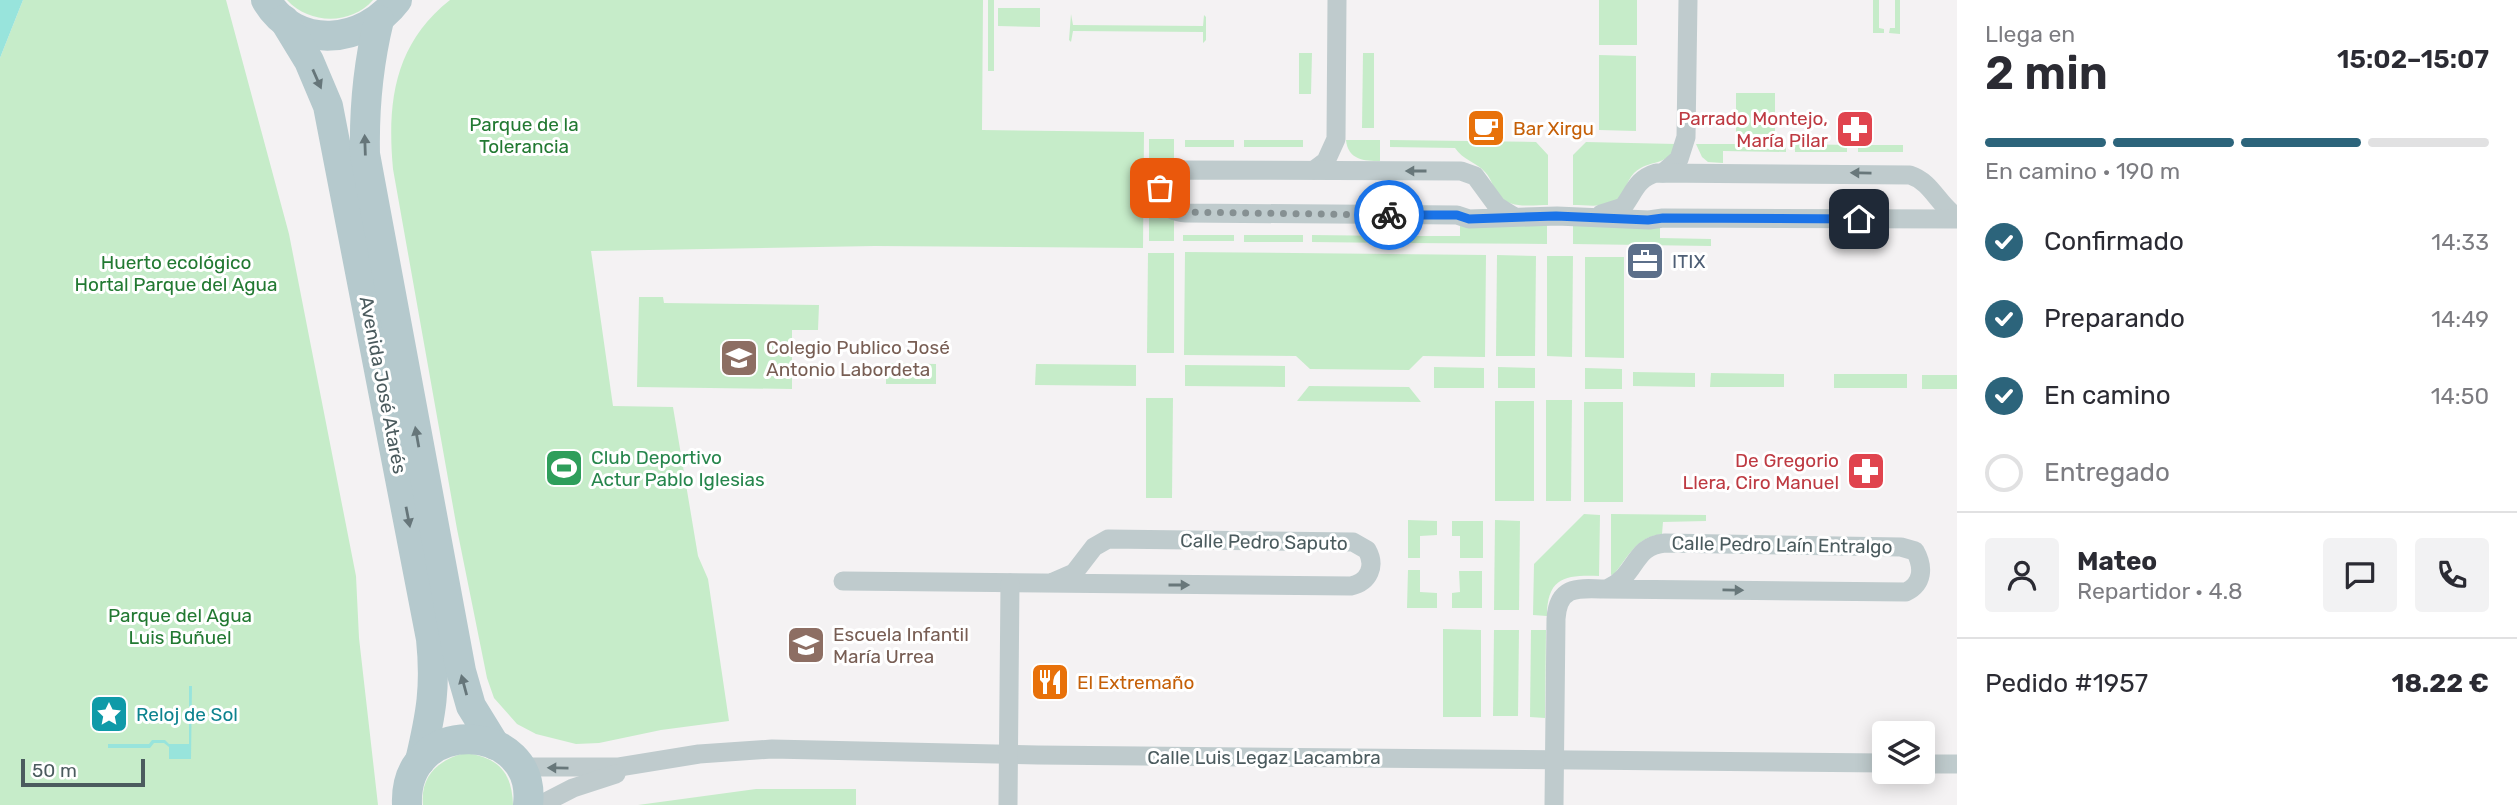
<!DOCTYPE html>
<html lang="es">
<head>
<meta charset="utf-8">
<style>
	body { margin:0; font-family:Rubik,sans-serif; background:#f2f2f3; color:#2b2b33; height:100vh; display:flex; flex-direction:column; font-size:26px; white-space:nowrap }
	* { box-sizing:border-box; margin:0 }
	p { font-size:23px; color:#7c7c81 }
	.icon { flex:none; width:38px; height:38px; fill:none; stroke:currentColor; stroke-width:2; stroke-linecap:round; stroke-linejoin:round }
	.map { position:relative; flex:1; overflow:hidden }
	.panel { display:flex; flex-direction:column; background:#fff; width:560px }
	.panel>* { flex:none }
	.controls { position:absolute; left:1872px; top:721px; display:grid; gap:14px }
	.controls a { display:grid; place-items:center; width:63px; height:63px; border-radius:7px; background:#fff; box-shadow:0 4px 18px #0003; font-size:35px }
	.scale { position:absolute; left:21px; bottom:18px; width:124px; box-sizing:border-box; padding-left:7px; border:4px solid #4b5b5e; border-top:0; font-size:19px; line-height:24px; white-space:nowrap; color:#4b5b5e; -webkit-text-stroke:5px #fff; paint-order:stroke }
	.pin { position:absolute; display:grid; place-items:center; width:60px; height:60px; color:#fff; margin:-30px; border-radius:14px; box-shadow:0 4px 10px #0006 }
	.courier { position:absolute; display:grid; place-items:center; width:70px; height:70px; margin:-35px; border:5px solid #1a73e8; border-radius:50%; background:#fff; color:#222; box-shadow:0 2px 9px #0007 }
	.headline em { font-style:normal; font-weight:600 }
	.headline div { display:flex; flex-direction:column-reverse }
	.headline { display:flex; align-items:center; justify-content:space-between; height:119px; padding:0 28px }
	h1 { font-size:46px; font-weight:600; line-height:52px }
	.bar { display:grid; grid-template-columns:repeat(4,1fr); gap:10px 7px; align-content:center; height:84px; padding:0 28px }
	.bar i { height:9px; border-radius:5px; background:#e1e1e2 }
	.bar .active { background:#2c647b }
	.bar p { grid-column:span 4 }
	.line { display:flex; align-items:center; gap:18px; padding:0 28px; border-top:2px solid #e1e1e2 }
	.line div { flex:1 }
	.round { display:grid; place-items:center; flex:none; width:74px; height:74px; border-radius:7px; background:#f2f2f3 }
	ol { padding:0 28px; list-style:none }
	li { display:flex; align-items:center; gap:21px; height:77px }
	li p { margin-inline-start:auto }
	li .icon { padding:7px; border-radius:50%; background:#2c647b; color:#fff; stroke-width:4 }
	li:last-child { color:#7c7c81 }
	li i { width:38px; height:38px; border:4px solid #e1e1e2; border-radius:50% }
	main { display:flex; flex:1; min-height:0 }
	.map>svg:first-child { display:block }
</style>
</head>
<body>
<main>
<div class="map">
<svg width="1957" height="805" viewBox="0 0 1957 805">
	<rect width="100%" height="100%" fill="#f4f2f3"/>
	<g fill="#c6ecc9">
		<polygon points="23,0 226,0 289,234 356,576 359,638 378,805 0,805 0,58"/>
		<path d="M287 0H373C351 25 310 25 287 0Z"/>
		<path d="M450 0H983L982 130 1144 132 1143 248 875 246 591 251 613 406 673 407 698 556 708 579 729 721 661 730 599 743 576 744 536 734 517 724 494 698 487 678 457 529 393 169C387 103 394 44 450 0Z"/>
		<rect x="988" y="0" width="6" height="71"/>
		<rect x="1599" y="0" width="38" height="45"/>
		<polygon points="1873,0 1879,0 1879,28 1884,29 1884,33 1873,33"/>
		<polygon points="1895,0 1900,0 1900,34 1889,33 1890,28 1895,28"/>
		<polygon points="998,8 1040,8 1040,27 998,26"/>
		<polygon points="1071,14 1073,25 1203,26 1204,15 1206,17 1206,40 1203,43 1203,32 1073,31 1071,42 1069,40"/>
		<polygon points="1299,53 1312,53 1311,94 1299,94"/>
		<polygon points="1363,53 1374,53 1374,128 1362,128"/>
		<polygon points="1599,55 1636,56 1636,131 1599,130"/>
		<rect x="1736" y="93" width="39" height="41"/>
		<path d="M1149 139H1174V159C1143 173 1143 207 1174 220V241H1149Z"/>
		<rect x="1185" y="140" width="49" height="7"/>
		<rect x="1244" y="140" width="59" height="7"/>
		<path d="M1346 140H1380V161C1364 161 1348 160 1346 140Z"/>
		<path d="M1390 140 1536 142 1548 155V205C1532 205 1511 209 1499 196 1493 189 1492 179 1485 172 1476 162 1463 160 1455 148L1390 147Z"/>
		<path d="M1586 142 1676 144C1668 168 1650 158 1634 173 1626 181 1625 195 1616 201 1605 208 1586 205 1573 205V155Z"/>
		<polygon points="1696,144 1786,144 1786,152 1723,151 1723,163 1708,162 1702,157"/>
		<polygon points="1795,144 1847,145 1847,152 1795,152"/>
		<rect x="1858" y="145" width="45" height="7"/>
		<polygon points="1460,223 1547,224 1547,244 1406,243 1406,236 1460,236"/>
		<polygon points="1573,224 1660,225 1660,238 1711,239 1711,246 1573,244"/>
		<rect x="1183" y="235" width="51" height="6"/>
		<rect x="1244" y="235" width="59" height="7"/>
		<polygon points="1312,235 1397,236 1397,243 1312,242"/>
		<polygon points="1185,252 1486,255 1485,357 1423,356 1409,370 1310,369 1296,356 1184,355"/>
		<polygon points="1148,253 1174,253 1174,353 1147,353"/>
		<polygon points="1497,255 1536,256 1535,356 1496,356"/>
		<polygon points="1547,256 1573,256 1572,357 1547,356"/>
		<polygon points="1585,257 1624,257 1624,358 1585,357"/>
		<polygon points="639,297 663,297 664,303 819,305 818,330 792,330 792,389 637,387"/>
		<polygon points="886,363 936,364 936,384 886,384"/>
		<polygon points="1036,364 1136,365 1136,386 1035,385"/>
		<polygon points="1185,365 1285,366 1285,387 1185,386"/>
		<polygon points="1434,367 1484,368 1484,388 1434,388"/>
		<polygon points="1498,367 1535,368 1535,388 1498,388"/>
		<polygon points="1585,368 1622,369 1622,389 1585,389"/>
		<polygon points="1633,372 1695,373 1695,387 1633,386"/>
		<polygon points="1711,373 1784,374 1784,387 1710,387"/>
		<rect x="1834" y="374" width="73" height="14"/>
		<rect x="1922" y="375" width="35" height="14"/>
		<polygon points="1309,386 1409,387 1421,402 1297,401"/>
		<polygon points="1146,398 1173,398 1172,498 1146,498"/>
		<polygon points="1546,400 1572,400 1571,501 1546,501"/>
		<rect x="1495" y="401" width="39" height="100"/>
		<rect x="1584" y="402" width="39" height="100"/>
		<path d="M1584 514 1600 515 1599 576C1566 575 1547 577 1547 616L1533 615 1534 564Z"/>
		<path d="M1611 514 1706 515V521L1663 522 1662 534C1635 538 1630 555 1614 574L1611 575Z"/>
		<polygon points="1408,520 1437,521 1437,535 1420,536 1420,558 1408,558"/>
		<polygon points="1495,520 1520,521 1519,610 1494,610"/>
		<polygon points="1452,521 1483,521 1483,558 1460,558 1460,536 1452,536"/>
		<polygon points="1408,570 1420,570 1420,592 1437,593 1437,608 1407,608"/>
		<polygon points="1459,571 1482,571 1482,608 1452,608 1452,593 1460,592"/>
		<polygon points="1443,629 1481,630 1481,717 1443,717"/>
		<polygon points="1494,630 1519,630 1518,716 1493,716"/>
		<polygon points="1531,630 1546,630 1545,718 1530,717"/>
		<path d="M465 753C498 757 512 772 513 805H423C420 776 438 760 465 753Z"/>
		<polygon points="756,789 856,789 856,805 638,805"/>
	</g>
	<g fill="#98e4dc">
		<polygon points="0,0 23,0 0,58"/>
		<polygon points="189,686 192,686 191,759 169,759 169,747 164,743 154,743 150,748 108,748 108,744 149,744 152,740 165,740 169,744 189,744"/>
	</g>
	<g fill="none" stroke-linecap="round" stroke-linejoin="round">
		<g stroke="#bfcbcd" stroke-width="19">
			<polyline points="1314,170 1326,161 1336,139 1337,0"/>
			<polyline points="1663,173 1679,159 1686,137 1688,0"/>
			<path d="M1601 214 1623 207C1634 193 1636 179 1656 173L1910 175C1932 182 1938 205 1957 217"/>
			<path d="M1513 216 1497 206 1475 176 1461 171 1180 170 1166 175C1151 194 1164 212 1186 213L1457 215 1469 219 1557 216 1649 220 1663 218 1957 219"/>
			<path d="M843 581 1351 586C1369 582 1376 566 1367 550L1353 542 1108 539 1094 547 1074 573 1051 583"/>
			<polyline points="1923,764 1957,764"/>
			<polyline points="519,767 619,767 699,754 772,749 1038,755 1885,763"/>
			<polyline points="540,805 573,788 616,774"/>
			<polyline points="1008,805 1010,583"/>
			<path d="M1554 805 1556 619C1558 586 1577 588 1604 589L1906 592C1923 584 1924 567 1915 551L1901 547 1665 543C1632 546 1638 575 1607 589"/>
		</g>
		<g stroke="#b5c9cd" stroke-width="30">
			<path d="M266 0C296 51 364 44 397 0"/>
			<path d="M284 20 309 61 328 106 431 639C436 687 431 714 420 761"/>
			<path d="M379 20C368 65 364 107 365 154L461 671 471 706 495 745"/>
			<path d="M407 805C403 714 538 721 528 805"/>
		</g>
	</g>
	<defs><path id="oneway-solid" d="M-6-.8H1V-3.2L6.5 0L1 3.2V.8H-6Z" transform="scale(1.75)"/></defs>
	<g fill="#66767a">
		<use href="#oneway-solid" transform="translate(317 79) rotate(66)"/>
		<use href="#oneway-solid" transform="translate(365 145) rotate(-92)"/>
		<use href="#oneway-solid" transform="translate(417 437) rotate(-100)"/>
		<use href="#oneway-solid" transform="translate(408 517) rotate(79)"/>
		<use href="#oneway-solid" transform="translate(464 685) rotate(-105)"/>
	</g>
	<g fill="#68777a">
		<use href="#oneway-solid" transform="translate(1416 171) rotate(180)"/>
		<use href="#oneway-solid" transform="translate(1861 173) rotate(-179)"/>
		<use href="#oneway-solid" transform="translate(1179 585)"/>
		<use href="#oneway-solid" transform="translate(1733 590) rotate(1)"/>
		<use href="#oneway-solid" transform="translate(558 768) rotate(-179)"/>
	</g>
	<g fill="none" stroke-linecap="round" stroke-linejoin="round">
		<path stroke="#869092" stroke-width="7" stroke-dasharray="0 12.6" d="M1160 188C1160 201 1164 208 1177 212L1389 215"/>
		<polyline stroke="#1a73e8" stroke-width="9" points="1389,215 1457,215 1469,219 1556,216 1648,220 1663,218 1859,219"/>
	</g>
	<defs>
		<symbol id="cafe-square" viewBox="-11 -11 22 22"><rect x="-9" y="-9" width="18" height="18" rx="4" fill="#e8710a" stroke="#fff"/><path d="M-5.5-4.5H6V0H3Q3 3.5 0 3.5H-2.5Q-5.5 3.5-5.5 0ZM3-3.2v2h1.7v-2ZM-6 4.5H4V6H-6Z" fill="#fff"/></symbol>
		<symbol id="pharmacy-square" viewBox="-11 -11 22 22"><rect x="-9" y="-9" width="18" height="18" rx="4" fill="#e0444e" stroke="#fff"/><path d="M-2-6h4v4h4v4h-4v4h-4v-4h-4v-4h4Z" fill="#fff"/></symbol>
		<symbol id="office-square" viewBox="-11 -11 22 22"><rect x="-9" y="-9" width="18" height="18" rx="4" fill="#5c6f8a" stroke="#fff"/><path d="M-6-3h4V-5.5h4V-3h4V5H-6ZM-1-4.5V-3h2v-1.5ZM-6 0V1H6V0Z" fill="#fff"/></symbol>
		<symbol id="school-square" viewBox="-11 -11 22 22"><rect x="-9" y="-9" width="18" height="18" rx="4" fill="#8d6e63" stroke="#fff"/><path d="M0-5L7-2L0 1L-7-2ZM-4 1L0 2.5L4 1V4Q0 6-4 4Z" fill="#fff"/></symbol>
		<symbol id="stadium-square" viewBox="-11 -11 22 22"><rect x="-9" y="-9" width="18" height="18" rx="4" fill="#2e9e5b" stroke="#fff"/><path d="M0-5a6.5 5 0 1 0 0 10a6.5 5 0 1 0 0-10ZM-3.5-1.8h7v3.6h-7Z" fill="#fff"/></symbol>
		<symbol id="restaurant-square" viewBox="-11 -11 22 22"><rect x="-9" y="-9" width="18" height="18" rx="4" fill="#e8710a" stroke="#fff"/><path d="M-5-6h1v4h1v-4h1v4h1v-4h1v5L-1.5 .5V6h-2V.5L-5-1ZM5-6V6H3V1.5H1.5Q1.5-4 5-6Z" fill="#fff"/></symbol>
		<symbol id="sight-square" viewBox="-11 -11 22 22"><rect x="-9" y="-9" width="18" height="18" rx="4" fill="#0f9aa8" stroke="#fff"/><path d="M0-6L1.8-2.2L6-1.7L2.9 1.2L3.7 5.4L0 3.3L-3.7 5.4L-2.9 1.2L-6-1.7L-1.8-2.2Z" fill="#fff"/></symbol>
	</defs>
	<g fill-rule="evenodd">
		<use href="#cafe-square" x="1464" y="106" width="44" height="44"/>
		<use href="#pharmacy-square" x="1833" y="107" width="44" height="44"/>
		<use href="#office-square" x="1623" y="239" width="44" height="44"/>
		<use href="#school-square" x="717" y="336" width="44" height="44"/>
		<use href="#stadium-square" x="542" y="446" width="44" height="44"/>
		<use href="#pharmacy-square" x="1844" y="449" width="44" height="44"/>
		<use href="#school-square" x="784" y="623" width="44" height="44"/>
		<use href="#restaurant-square" x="1028" y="660" width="44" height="44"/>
		<use href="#sight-square" x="87" y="692" width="44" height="44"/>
	</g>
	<g text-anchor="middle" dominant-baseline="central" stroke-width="6" stroke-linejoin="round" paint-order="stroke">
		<g font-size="19" fill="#be3a42" stroke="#fff" text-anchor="end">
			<text x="1828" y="118">Parrado Montejo,<tspan x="1828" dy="22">María Pilar</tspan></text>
			<text x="1839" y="460">De Gregorio<tspan x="1839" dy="22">Llera, Ciro Manuel</tspan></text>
		</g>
		<g font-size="19" fill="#227932" stroke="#fff">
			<text x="524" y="124">Parque de la<tspan x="524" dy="22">Tolerancia</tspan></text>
			<text x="176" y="262">Huerto ecológico<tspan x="176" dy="22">Hortal Parque del Agua</tspan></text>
			<text x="180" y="615">Parque del Agua<tspan x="180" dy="22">Luis Buñuel</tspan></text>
		</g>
		<g font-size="19" fill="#c56008" stroke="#fff" text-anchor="start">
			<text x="1513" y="128">Bar Xirgu</text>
			<text x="1077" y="682">El Extremaño</text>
		</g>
		<g font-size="19" fill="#4e5e75" stroke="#fff" text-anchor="start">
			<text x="1672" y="261">ITIX</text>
		</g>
		<g font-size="19" fill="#785e54" stroke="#fff" text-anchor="start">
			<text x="766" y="347">Colegio Publico José<tspan x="766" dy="22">Antonio Labordeta</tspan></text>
			<text x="833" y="634">Escuela Infantil<tspan x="833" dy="22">María Urrea</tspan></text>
		</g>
		<g font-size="19" fill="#4b5b5e" stroke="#fff">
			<text transform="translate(383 385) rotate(79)">Avenida José Atarés</text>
			<text transform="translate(1264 542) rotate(1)">Calle Pedro Saputo</text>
			<text transform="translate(1782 545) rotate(1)">Calle Pedro Laín Entralgo</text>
			<text x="1264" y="757">Calle Luis Legaz Lacambra</text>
		</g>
		<g font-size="19" fill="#27864d" stroke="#fff" text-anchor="start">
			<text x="591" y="457">Club Deportivo<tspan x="591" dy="22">Actur Pablo Iglesias</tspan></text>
		</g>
		<g font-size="19" fill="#0d838f" stroke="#fff" text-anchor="start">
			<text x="136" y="714">Reloj de Sol</text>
		</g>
	</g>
</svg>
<div class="controls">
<a><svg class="icon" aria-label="layers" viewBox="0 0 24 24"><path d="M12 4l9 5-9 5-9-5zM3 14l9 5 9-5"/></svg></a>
</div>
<div class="scale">50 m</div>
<div class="pin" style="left:1160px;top:188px;background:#ea580c"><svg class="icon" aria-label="bag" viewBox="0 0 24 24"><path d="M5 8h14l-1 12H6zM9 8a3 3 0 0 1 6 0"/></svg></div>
<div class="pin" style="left:1859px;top:219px;background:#1f2937"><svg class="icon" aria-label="home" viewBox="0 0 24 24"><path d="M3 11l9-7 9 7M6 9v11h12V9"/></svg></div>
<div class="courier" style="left:1389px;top:215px"><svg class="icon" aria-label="bike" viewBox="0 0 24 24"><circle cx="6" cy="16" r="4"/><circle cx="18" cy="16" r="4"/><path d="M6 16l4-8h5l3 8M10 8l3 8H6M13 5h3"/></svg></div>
</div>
<section class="panel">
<div class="headline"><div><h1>2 min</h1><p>Llega en</p></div><em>15:02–15:07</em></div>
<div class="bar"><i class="active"></i><i class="active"></i><i class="active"></i><i></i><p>En camino · 190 m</p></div>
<ol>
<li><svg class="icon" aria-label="check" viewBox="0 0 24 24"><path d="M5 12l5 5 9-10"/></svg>Confirmado<p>14:33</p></li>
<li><svg class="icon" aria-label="check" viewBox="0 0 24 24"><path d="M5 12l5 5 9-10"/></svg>Preparando<p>14:49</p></li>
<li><svg class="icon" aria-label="check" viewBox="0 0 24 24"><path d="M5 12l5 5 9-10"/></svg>En camino<p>14:50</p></li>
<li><i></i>Entregado</li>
</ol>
<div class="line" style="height:126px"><a class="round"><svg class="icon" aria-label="person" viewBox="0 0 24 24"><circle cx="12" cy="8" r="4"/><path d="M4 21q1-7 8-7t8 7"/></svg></a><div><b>Mateo</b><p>Repartidor · 4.8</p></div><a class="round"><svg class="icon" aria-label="chat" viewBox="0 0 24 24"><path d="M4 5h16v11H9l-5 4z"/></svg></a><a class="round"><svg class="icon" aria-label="phone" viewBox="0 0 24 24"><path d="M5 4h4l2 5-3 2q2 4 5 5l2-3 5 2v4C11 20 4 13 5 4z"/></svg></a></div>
<div class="line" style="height:91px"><div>Pedido #1957</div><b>18.22 €</b></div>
</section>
</main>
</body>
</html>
